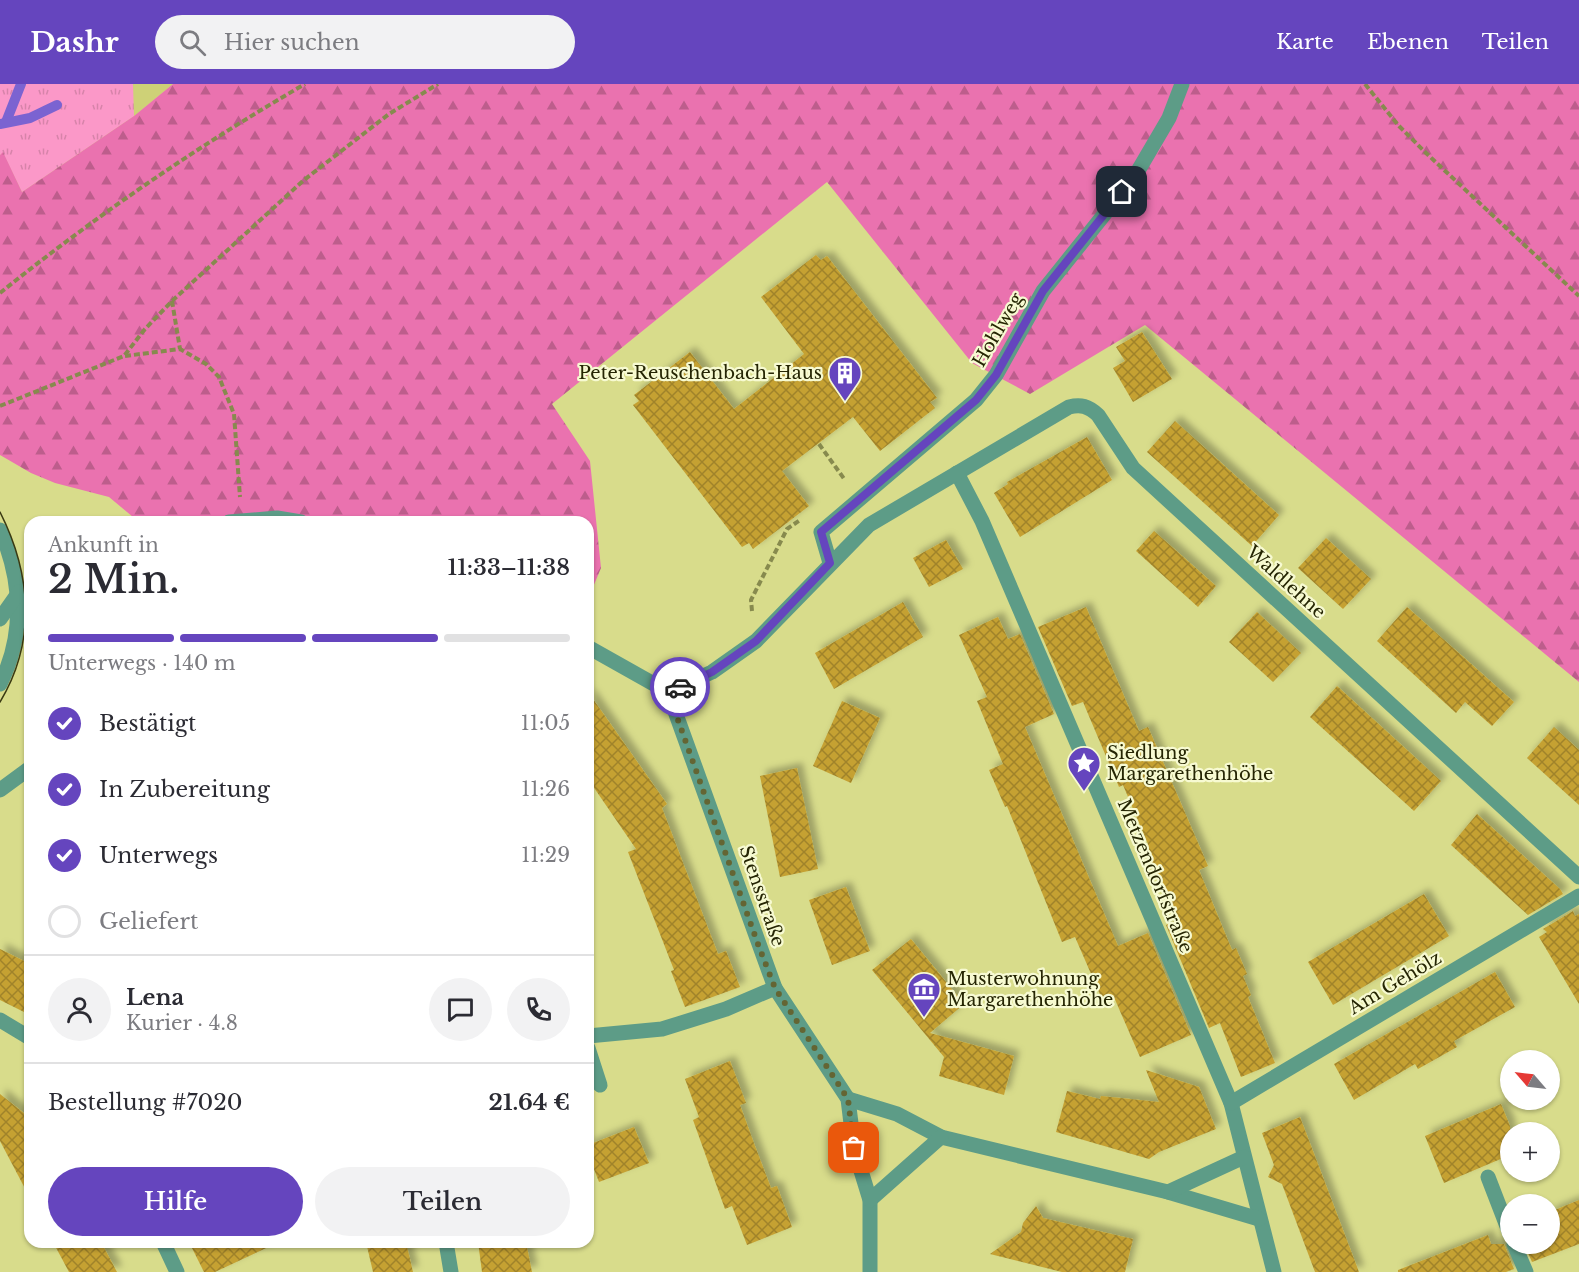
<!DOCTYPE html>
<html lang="de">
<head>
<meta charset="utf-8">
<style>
	body { margin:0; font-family:"Libre Baskerville",serif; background:#f2f2f3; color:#2b2b33; height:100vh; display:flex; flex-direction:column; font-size:22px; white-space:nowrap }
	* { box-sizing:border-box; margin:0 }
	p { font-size:20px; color:#7c7c81 }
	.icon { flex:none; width:33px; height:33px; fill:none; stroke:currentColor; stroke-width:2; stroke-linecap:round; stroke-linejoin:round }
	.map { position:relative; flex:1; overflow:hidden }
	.details { position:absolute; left:24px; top:432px; width:570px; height:732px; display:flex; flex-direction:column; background:#fff; border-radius:18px; box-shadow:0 2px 4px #0004 }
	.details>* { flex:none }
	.needle { width:39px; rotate:298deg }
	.fabs { position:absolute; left:1500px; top:966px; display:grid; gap:12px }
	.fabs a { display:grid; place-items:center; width:60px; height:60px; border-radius:50%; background:#fff; box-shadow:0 2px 4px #0004; font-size:30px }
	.pin { position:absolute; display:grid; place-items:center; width:51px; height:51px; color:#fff; margin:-26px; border-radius:12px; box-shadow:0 3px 9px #0006 }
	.courier { position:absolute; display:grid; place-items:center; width:60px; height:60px; margin:-30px; border:4px solid #6545be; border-radius:50%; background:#fff; color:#222; box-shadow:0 2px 8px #0007 }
	.summary em { font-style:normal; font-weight:600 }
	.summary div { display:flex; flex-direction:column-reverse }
	.summary { display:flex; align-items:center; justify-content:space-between; height:102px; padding:0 24px }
	h1 { font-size:39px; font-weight:600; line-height:45px }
	.bar { display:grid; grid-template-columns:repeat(4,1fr); gap:9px 6px; align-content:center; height:72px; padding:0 24px }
	.bar i { height:8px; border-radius:4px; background:#e1e1e2 }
	.bar .active { background:#6545be }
	.bar p { grid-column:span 4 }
	.line { display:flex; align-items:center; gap:15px; padding:0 24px; border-top:2px solid #e1e1e2 }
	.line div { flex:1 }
	.round { display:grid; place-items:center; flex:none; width:63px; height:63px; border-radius:32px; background:#f2f2f3 }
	ol { padding:0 24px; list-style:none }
	li { display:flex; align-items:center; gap:18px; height:66px }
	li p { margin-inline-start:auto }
	li .icon { padding:6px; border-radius:50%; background:#6545be; color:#fff; stroke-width:4 }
	li:last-child { color:#7c7c81 }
	li i { width:33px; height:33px; border:3px solid #e1e1e2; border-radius:50% }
	.action { display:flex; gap:12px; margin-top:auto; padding:12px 24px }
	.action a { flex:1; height:69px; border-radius:36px; background:#6545be; color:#fff; font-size:24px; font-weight:600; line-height:69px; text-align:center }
	.action a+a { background:#f2f2f3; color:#2b2b33 }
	header { display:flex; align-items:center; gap:36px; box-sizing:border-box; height:84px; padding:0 30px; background:#6545be; color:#fff }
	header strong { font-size:28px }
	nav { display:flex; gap:33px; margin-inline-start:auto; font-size:21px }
	.search { width:420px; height:54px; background:#f2f2f3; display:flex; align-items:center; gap:15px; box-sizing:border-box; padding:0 21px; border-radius:33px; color:#7c7c81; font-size:22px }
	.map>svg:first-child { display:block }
</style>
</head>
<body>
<header>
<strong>Dashr</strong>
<div class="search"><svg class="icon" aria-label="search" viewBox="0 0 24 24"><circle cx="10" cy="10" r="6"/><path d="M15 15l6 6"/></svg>Hier suchen</div>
<nav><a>Karte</a><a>Ebenen</a><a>Teilen</a></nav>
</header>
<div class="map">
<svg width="1579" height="1188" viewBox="0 0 1579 1188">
	<defs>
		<pattern id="grass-tufts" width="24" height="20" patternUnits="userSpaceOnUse" patternTransform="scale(1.5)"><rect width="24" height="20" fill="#fb98c8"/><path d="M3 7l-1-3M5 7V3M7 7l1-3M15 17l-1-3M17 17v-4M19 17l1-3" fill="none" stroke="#d783aa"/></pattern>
		<pattern id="forest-firs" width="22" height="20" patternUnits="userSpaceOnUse" patternTransform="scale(1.5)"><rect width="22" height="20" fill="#ea72af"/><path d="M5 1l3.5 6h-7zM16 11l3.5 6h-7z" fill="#bd5d8c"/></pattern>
		<pattern id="building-cross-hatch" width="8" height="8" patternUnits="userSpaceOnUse" patternTransform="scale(1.5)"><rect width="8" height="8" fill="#c5a133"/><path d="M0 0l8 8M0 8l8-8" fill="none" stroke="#a08329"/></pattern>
		<filter id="shadow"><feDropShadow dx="5.5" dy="-5.5" stdDeviation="3" flood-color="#0004"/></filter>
	</defs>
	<rect width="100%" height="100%" fill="#d8dc8b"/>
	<polygon fill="#ced177" points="129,0 173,0 134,32"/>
	<polygon fill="url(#grass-tufts)" points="0,0 133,0 134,32 22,108 3,69 0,71"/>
	<polygon fill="url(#forest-firs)" points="173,0 1579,0 1579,598 1145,241 1030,310 972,279 827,98 552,320 590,377 601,484 588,515 588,438 341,438 274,431 237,431 206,438 139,438 109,413 55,399 31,389 0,371 0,71 3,68 22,108 134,32"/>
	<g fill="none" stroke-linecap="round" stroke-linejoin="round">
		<g stroke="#7b63d1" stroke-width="10">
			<polyline points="6,38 21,0"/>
			<polyline points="0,40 30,34 57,21"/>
		</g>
	</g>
	<g fill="url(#building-cross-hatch)" filter="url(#shadow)">
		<polygon points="816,171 821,176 827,172 937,314 930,318 935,324 880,367 853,333 782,387 809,422 753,465 749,459 742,463 633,321 639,317 634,311 690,268 734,325 804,270 761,213"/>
		<polygon points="1142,248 1172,295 1133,318 1113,284 1125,277 1116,263"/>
		<polygon points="1175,337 1279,431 1252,462 1147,368"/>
		<polygon points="1087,353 1112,396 1020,453 994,409 1008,400 1007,398"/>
		<polygon points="1154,447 1216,502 1198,523 1136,467"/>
		<polygon points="1326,454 1371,495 1343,525 1298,484"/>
		<polygon points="946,456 963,485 929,503 913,474"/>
		<polygon points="903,518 923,553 834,605 815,569"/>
		<polygon points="1086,523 1139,647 1148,643 1208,782 1199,786 1232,866 1236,864 1247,890 1243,892 1251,911 1248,913 1275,979 1241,993 1220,939 1209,944 1166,841 1175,837 1144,762 1148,760 1123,701 1119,703 1083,618 1072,622 1038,543"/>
		<polygon points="1407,523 1514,618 1492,642 1465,618 1456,629 1377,557"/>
		<polygon points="1257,528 1301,569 1273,598 1229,558"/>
		<polygon points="998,533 1008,555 1020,550 1054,630 1025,643 1118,862 1148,849 1191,951 1140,973 1113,911 1102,915 1075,853 1062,858 1007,722 1005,723 989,686 1003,680 977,617 987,613 959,551"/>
		<polygon points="1337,602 1441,697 1414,727 1310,633"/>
		<polygon points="588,608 667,720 662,724 718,870 726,867 740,903 685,923 671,887 674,886 628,768 636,765 588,695"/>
		<polygon points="842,617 880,634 851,699 813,682"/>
		<polygon points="1554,643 1579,666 1579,721 1527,674"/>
		<polygon points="797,684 818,785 780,793 760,692"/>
		<polygon points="1477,730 1560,805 1563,810 1528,831 1451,761"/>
		<polygon points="846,803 870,867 832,881 809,816"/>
		<polygon points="1424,810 1449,852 1333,921 1308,878"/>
		<polygon points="1573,827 1575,832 1579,830 1579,920 1539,853 1547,848 1543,845"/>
		<polygon points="911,855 964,920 930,949 1014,972 1004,1011 939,992 944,973 872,886"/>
		<polygon points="0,865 30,880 30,931 0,916"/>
		<polygon points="1495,888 1515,923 1454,957 1457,963 1418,985 1415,980 1354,1016 1334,980"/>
		<polygon points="730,977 746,1019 740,1021 755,1062 771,1104 777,1102 792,1143 747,1161 732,1122 725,1125 693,1036 699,1033 685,995"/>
		<polygon points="1146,986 1199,1003 1216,1045 1159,1068 1149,1075 1056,1048 1067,1007 1100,1015 1101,1012 1159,1018"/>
		<polygon points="0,1010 30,1034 30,1114 0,1057"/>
		<polygon points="1501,1020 1510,1042 1510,1071 1444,1099 1425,1052"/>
		<polygon points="1300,1033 1321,1088 1359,1188 1315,1188 1282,1100 1268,1093 1274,1081 1262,1049"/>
		<polygon points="634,1043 649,1079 599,1098 588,1070 588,1061"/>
		<polygon points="1579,1116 1579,1160 1532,1178 1524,1160 1550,1160 1550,1128"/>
		<polygon points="1036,1122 1043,1134 1133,1155 1125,1188 1062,1188 990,1170 1021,1148 1023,1139"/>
		<polygon points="1488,1151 1491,1160 1504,1160 1514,1185 1506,1188 1398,1188 1398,1186"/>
		<polygon points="53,1158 101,1158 117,1188 69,1188"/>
		<polygon points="189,1158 279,1158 215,1188 204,1188"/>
		<polygon points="366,1158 406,1158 413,1188 373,1188"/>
		<polygon points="478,1158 526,1158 532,1188 482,1188"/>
	</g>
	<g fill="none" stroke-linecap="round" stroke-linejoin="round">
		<g stroke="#878a4e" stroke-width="4" stroke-dasharray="6 3" stroke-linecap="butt">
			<polyline points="1365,0 1399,42 1426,69 1579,212"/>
			<path d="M0 209C97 131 198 62 305 0"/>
			<polyline points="172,217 180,265"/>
			<polyline points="125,272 180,265 206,280 219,293 234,330 240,413"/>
			<polyline points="0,322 124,272 145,245 172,217 304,96 389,30 438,0"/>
			<polyline points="819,360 845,396"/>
			<polyline points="752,527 751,516 787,445 800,436"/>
		</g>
		<g stroke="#5d9c87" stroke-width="15">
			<polyline points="957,389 982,437 1231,1019 1274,1188"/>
			<polyline points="229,438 277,434 301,438"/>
			<path d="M0 446C22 495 25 551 0 600"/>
			<polyline points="830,479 821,448 976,316 996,291 1043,207 1135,92 1169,34 1182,0"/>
			<polyline points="0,535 19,508"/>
			<polyline points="588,563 668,608 775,904 848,1015 854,1064 870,1116 870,1188"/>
			<path d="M668 608 712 588 756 557 869 441 1069 323C1081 320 1088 322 1098 331L1133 384 1579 793"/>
			<polyline points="0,706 30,684"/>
			<polyline points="0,936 30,954"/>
			<polyline points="588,952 662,945 726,925 775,904"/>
			<polyline points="588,964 600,1001"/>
			<polyline points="848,1015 897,1030 941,1053 1168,1108 1259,1135"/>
			<polyline points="1231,1019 1579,812"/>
			<polyline points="1488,1093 1510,1150"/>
			<polyline points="1168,1108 1244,1073"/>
			<polyline points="870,1116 941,1053"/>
			<polyline points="163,1158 177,1188"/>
			<polyline points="446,1158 451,1188"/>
			<polyline points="1514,1160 1526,1188"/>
		</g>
		<path stroke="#3a3a13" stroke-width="1.5" d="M0 428C31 489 37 557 0 618"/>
	</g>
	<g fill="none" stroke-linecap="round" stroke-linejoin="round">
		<polyline stroke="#646533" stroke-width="6" stroke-dasharray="0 10.8" points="680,603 668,608 759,863 775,904 848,1015 854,1064"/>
		<polyline stroke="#6545be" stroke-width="8" points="680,603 712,588 756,557 830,479 821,448 976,316 996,291 1043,207 1122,108"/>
	</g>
	<defs>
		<symbol id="building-pin" viewBox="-11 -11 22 30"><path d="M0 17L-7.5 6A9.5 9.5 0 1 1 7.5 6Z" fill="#6545be" stroke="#f7fad2"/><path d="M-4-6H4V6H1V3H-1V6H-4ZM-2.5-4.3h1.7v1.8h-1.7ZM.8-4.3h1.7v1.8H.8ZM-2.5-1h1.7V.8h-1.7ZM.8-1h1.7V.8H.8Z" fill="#fff"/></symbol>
		<symbol id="sight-pin" viewBox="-11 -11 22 30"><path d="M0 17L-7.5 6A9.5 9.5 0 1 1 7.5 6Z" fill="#6545be" stroke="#f7fad2"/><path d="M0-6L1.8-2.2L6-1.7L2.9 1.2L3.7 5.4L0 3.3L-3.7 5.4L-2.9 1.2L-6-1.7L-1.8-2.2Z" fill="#fff"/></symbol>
		<symbol id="museum-pin" viewBox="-11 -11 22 30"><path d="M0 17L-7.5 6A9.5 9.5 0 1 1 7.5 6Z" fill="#6545be" stroke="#f7fad2"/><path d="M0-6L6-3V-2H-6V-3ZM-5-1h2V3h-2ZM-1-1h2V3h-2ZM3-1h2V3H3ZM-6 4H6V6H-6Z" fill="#fff"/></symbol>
	</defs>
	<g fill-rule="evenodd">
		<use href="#building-pin" x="826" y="270" width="38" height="52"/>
		<use href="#sight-pin" x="1065" y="660" width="38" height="52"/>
		<use href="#museum-pin" x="905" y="886" width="38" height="52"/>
	</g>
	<g text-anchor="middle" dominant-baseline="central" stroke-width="4.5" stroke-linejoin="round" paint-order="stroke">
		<g font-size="18" fill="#252503" stroke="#f7fad2">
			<text transform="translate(998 246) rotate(-60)">Hohlweg</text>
			<text transform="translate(1286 498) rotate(42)">Waldlehne</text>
			<text transform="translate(1155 792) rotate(67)">Metzendorfstraße</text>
			<text transform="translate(762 812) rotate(71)">Stensstraße</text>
			<text transform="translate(1395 899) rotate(-31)">Am Gehölz</text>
		</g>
		<g font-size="18" fill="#252503" stroke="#f7fad2" text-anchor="start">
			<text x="822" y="289" text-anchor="end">Peter-Reuschenbach-Haus</text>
			<text x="1107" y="669">Siedlung<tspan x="1107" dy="21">Margarethenhöhe</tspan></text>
			<text x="947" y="895">Musterwohnung<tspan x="947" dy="21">Margarethenhöhe</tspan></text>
		</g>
	</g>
</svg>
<div class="fabs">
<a><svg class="needle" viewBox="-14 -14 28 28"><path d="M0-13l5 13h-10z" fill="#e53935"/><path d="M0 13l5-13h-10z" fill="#7c7c81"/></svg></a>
<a>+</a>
<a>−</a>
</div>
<div class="pin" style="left:854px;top:1064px;background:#ea580c"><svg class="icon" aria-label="bag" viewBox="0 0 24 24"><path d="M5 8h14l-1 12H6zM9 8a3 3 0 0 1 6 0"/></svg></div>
<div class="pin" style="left:1122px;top:108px;background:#1f2937"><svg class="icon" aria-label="home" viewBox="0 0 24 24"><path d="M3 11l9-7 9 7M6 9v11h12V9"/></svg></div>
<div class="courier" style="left:680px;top:603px"><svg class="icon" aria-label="car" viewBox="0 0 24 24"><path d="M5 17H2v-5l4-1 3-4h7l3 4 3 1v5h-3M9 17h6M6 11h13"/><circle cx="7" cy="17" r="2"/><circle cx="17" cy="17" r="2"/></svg></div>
<section class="details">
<div class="summary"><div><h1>2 Min.</h1><p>Ankunft in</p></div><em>11:33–11:38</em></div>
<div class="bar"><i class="active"></i><i class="active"></i><i class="active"></i><i></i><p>Unterwegs · 140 m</p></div>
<ol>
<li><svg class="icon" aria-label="check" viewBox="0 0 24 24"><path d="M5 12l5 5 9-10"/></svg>Bestätigt<p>11:05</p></li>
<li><svg class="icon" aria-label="check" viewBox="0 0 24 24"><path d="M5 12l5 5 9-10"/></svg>In Zubereitung<p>11:26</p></li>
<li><svg class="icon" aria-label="check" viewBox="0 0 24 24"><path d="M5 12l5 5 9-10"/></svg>Unterwegs<p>11:29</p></li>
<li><i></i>Geliefert</li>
</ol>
<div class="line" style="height:108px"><a class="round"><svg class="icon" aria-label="person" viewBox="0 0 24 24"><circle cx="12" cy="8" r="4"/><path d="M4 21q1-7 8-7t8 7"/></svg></a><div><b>Lena</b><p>Kurier · 4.8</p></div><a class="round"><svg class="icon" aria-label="chat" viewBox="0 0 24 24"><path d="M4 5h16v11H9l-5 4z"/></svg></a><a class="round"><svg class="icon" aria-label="phone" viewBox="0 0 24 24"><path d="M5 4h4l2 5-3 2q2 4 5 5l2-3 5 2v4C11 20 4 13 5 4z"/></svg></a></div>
<div class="line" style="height:78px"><div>Bestellung #7020</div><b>21.64 €</b></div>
<div class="action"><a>Hilfe</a><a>Teilen</a></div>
</section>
</div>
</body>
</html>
